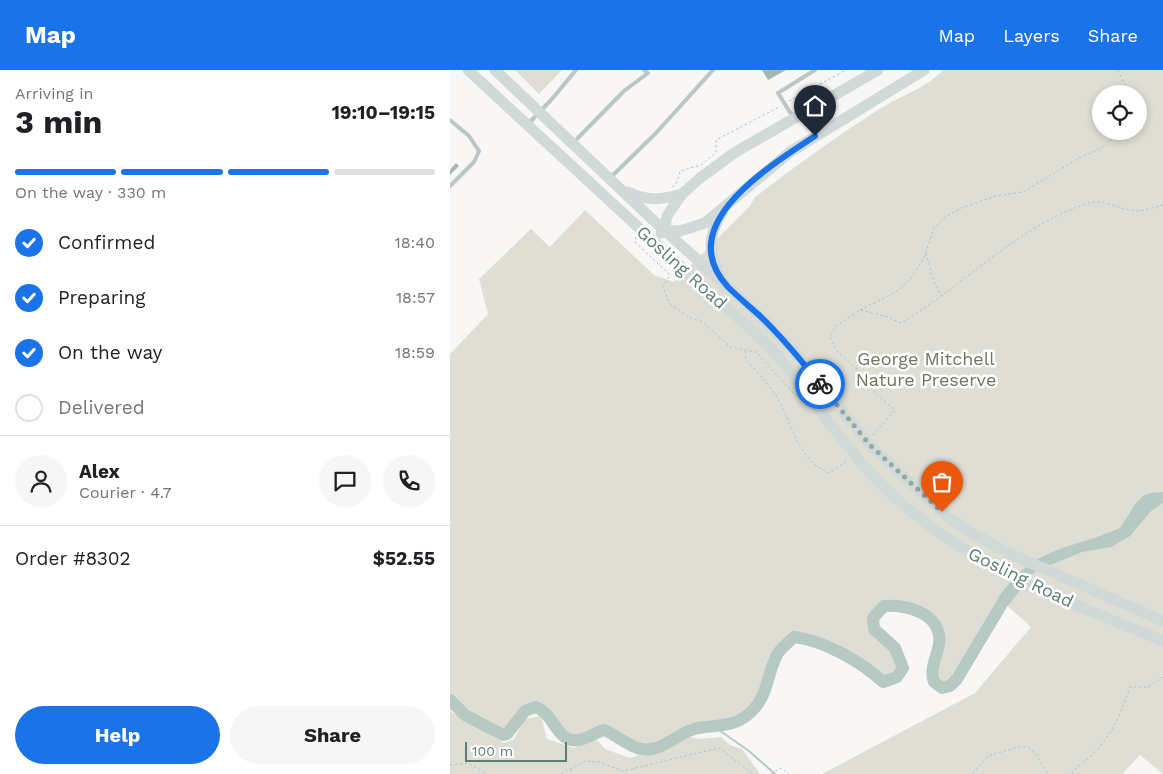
<!DOCTYPE html>
<html lang="en">
<head>
<meta charset="utf-8">
<style>
	body { margin:0; font-family:"Work Sans",sans-serif; background:#f6f6f6; color:#202124; height:100vh; display:flex; flex-direction:column; font-size:19px; white-space:nowrap }
	* { box-sizing:border-box; margin:0 }
	p { font-size:16px; color:#757577 }
	.icon { flex:none; width:28px; height:28px; fill:none; stroke:currentColor; stroke-width:2; stroke-linecap:round; stroke-linejoin:round }
	.map { position:relative; flex:1; overflow:hidden }
	.sheet { display:flex; flex-direction:column; background:#fff; width:450px }
	.sheet>* { flex:none }
	.buttons { position:absolute; left:642px; top:15px; display:grid; gap:10px }
	.buttons a { display:grid; place-items:center; width:55px; height:55px; border-radius:50%; background:#fff; box-shadow:0 2px 8px #0003; font-size:25px }
	.scale { position:absolute; left:15px; bottom:12px; width:102px; box-sizing:border-box; padding-left:5px; border:2px solid #5e7c76; border-top:0; font-size:14px; line-height:18px; white-space:nowrap; color:#5e7c76; -webkit-text-stroke:4px #fff; paint-order:stroke }
	.pin { position:absolute; display:grid; place-items:center; width:42px; height:42px; color:#fff; margin:-51px -21px; border-radius:50% 50% 50% 0; rotate:-45deg; box-shadow:0 0 5px #0007 }
	.pin .icon { rotate:45deg }
	.courier { position:absolute; display:grid; place-items:center; width:50px; height:50px; margin:-25px; border:4px solid #1a73e8; border-radius:50%; background:#fff; color:#222; box-shadow:0 1px 6px #0007 }
	.head em { font-style:normal; font-weight:700 }
	.head div { display:flex; flex-direction:column-reverse }
	.head { display:flex; align-items:center; justify-content:space-between; height:85px; padding:0 15px }
	h1 { font-size:32px; font-weight:700; line-height:38px }
	.bar { display:grid; grid-template-columns:repeat(4,1fr); gap:8px 5px; align-content:center; height:60px; padding:0 15px }
	.bar i { height:6px; border-radius:4px; background:#e0e0e0 }
	.bar .current { background:#1a73e8 }
	.bar p { grid-column:span 4 }
	.line { display:flex; align-items:center; gap:12px; padding:0 15px; border-top:1px solid #e0e0e0 }
	.line div { flex:1 }
	.round { display:grid; place-items:center; flex:none; width:52px; height:52px; border-radius:26px; background:#f6f6f6 }
	ol { padding:0 15px; list-style:none }
	li { display:flex; align-items:center; gap:15px; height:55px }
	li p { margin-inline-start:auto }
	li .icon { padding:5px; border-radius:50%; background:#1a73e8; color:#fff; stroke-width:4 }
	li:last-child { color:#757577 }
	li i { width:28px; height:28px; border:2px solid #e0e0e0; border-radius:50% }
	.button { display:flex; gap:10px; margin-top:auto; padding:10px 15px }
	.button a { flex:1; height:58px; border-radius:30px; background:#1a73e8; color:#fff; font-size:20px; font-weight:700; line-height:58px; text-align:center }
	.button a+a { background:#f6f6f6; color:#202124 }
	header { display:flex; align-items:center; gap:30px; box-sizing:border-box; height:70px; padding:0 25px; background:#1a73e8; color:#fff }
	header strong { font-size:24px }
	nav { display:flex; gap:28px; margin-inline-start:auto; font-size:18px }
	main { display:flex; flex:1; min-height:0 }
	.map>svg:first-child { display:block }
</style>
</head>
<body>
<header>
<strong>Map</strong>
<nav><a>Map</a><a>Layers</a><a>Share</a></nav>
</header>
<main>
<section class="sheet">
<div class="head"><div><h1>3 min</h1><p>Arriving in</p></div><em>19:10–19:15</em></div>
<div class="bar"><i class="current"></i><i class="current"></i><i class="current"></i><i></i><p>On the way · 330 m</p></div>
<ol>
<li><svg class="icon" aria-label="check" viewBox="0 0 24 24"><path d="M5 12l5 5 9-10"/></svg>Confirmed<p>18:40</p></li>
<li><svg class="icon" aria-label="check" viewBox="0 0 24 24"><path d="M5 12l5 5 9-10"/></svg>Preparing<p>18:57</p></li>
<li><svg class="icon" aria-label="check" viewBox="0 0 24 24"><path d="M5 12l5 5 9-10"/></svg>On the way<p>18:59</p></li>
<li><i></i>Delivered</li>
</ol>
<div class="line" style="height:90px"><a class="round"><svg class="icon" aria-label="person" viewBox="0 0 24 24"><circle cx="12" cy="8" r="4"/><path d="M4 21q1-7 8-7t8 7"/></svg></a><div><b>Alex</b><p>Courier · 4.7</p></div><a class="round"><svg class="icon" aria-label="chat" viewBox="0 0 24 24"><path d="M4 5h16v11H9l-5 4z"/></svg></a><a class="round"><svg class="icon" aria-label="phone" viewBox="0 0 24 24"><path d="M5 4h4l2 5-3 2q2 4 5 5l2-3 5 2v4C11 20 4 13 5 4z"/></svg></a></div>
<div class="line" style="height:65px"><div>Order #8302</div><b>$52.55</b></div>
<div class="button"><a>Help</a><a>Share</a></div>
</section>
<div class="map">
<svg width="713" height="704" viewBox="0 0 713 704">
	<rect width="100%" height="100%" fill="#f8f7f6"/>
	<g fill="#deded4" fill-rule="evenodd">
		<polygon points="65,0 112,0 89,24"/>
		<path d="M493 0H713V704L690 685 672 704H372L525 623 581 557 553 532 507 609 497 617H488L482 608C481 596 489 585 489 573 490 543 457 534 434 536L423 549 424 559 445 578 453 598 447 607 433 612C412 592 373 570 344 567 339 572 332 577 329 583 317 602 319 625 301 642 283 659 265 654 244 659 227 664 210 683 191 679 177 676 167 665 154 660 146 662 137 669 129 670 106 674 105 643 85 637L75 641 57 664 53 665 15 645 0 630V284L38 244 29 209 81 159 100 177 135 140 204 205 224 212 300 136 305 127C346 96 387 66 431 38 452 25 475 19 493 0ZM651 24H689V61H651Z"/>
		<polygon points="0,641 54,673 64,669 75,649 91,646 97,669 124,678 144,667 155,679 180,688 240,667 249,669 271,667 280,675 292,679 310,704 0,704"/>
	</g>
	<path fill="#b6c9c2" d="M713 422V433L701 441 680 466 661 477 632 482 586 501 577 508 562 530 548 528C584 475 618 481 670 458 679 447 684 430 697 424 702 422 708 423 713 422Z"/>
	<g fill="none" stroke-linecap="round" stroke-linejoin="round">
		<polyline stroke="#b6c9c2" stroke-width="2" points="266,658 299,681 325,704"/>
		<path stroke="#b6c9c2" stroke-width="12" d="M0 630 15 645 53 665 57 664 75 641 85 637C105 643 106 674 129 670 137 669 146 662 154 660 167 665 177 676 191 679 210 683 227 664 244 659 265 654 283 659 301 642 319 625 317 602 328 583 332 577 339 572 344 567 373 570 412 592 433 612L447 607 453 598 445 578 424 559 423 548 434 536C457 534 493 544 489 574 487 587 479 599 484 612L492 618 500 616 507 609 553 532 565 517"/>
	</g>
	<g fill="#a5b6b3">
		<polygon points="312,0 336,0 318,10"/>
		<polygon points="6,93 9,96 0,105 0,100"/>
	</g>
	<g fill="none" stroke-linecap="round" stroke-linejoin="round">
		<g stroke="#b9c0bf" stroke-width="1" stroke-dasharray="2.5 2.5" stroke-linecap="butt">
			<polyline points="668,0 679,24"/>
			<polyline points="339,31 396,0"/>
			<polyline points="222,117 227,112 230,101 251,95 266,83 266,70 329,37"/>
			<polyline points="186,167 185,172 220,205 213,217 219,233 238,247 253,252 280,277 306,282 349,329"/>
			<polyline points="476,183 484,212 492,226"/>
			<polyline points="410,240 446,222 460,210 474,188 484,158 494,148 509,139 545,126 573,122 629,88 650,79 672,61"/>
			<path d="M295 281 296 290C307 302 319 314 328 329 345 358 345 387 379 403L397 391"/>
			<path d="M423 365 445 340 425 323 420 311 387 281 380 267 385 257 410 240 435 246 451 253C512 217 570 154 639 133 653 128 672 141 687 141 695 141 705 137 713 135"/>
			<polyline points="0,695 19,693 36,704"/>
			<polyline points="111,704 135,691 149,692 173,701 269,678 303,704"/>
			<polyline points="321,704 331,698 339,704"/>
			<polyline points="523,704 538,686 568,677 578,677 586,684 598,704"/>
			<path d="M622 704C628 694 637 691 644 683 662 665 672 641 680 617H698L713 607"/>
		</g>
		<g stroke="#bcc6c4" stroke-width="4">
			<polyline points="343,47 328,23 365,0"/>
			<polyline points="0,50 19,66 29,81 24,92 0,116"/>
			<polyline points="78,54 102,29 126,0"/>
			<polyline points="124,72 174,21 198,3 194,0"/>
			<polyline points="161,107 206,63 263,0"/>
		</g>
		<g stroke="#d2dad9" stroke-width="11">
			<path d="M18 0 265 228C288 248 312 267 331 290 364 330 392 374 428 411 507 492 612 529 713 571"/>
			<polyline points="45,0 203,150 310,246 344,281 419,374 492,442 517,460 556,482 713,551"/>
			<path d="M178 122C197 131 211 130 232 124"/>
			<polyline points="214,160 230,161 255,153 340,82 474,0"/>
			<polyline points="211,163 214,160 217,146 232,124 250,108 284,83 428,0"/>
			<path d="M272 209C258 185 257 166 272 143"/>
		</g>
	</g>
	<g fill="none" stroke-linecap="round" stroke-linejoin="round">
		<polyline stroke="#94a7a3" stroke-width="5" stroke-dasharray="0 9" points="370,314 419,374 492,442"/>
		<path stroke="#1a73e8" stroke-width="6" d="M365 66C320 96 221 155 278 217 288 227 299 236 309 245 332 267 351 290 370 314"/>
	</g>
	<g text-anchor="middle" dominant-baseline="central" stroke-width="5" stroke-linejoin="round" paint-order="stroke">
		<g font-size="18" fill="#5e7c76" stroke="#fff">
			<text transform="translate(232 197) rotate(42)">Gosling Road</text>
			<text transform="translate(571 507) rotate(26)">Gosling Road</text>
		</g>
		<g font-size="18" fill="#70745d" stroke="#fff">
			<text x="476" y="288">George Mitchell<tspan x="476" dy="21">Nature Preserve</tspan></text>
		</g>
	</g>
</svg>
<div class="buttons">
<a><svg class="icon" aria-label="locate" viewBox="0 0 24 24"><circle cx="12" cy="12" r="6"/><path d="M12 2v4M12 18v4M2 12h4M18 12h4"/></svg></a>
</div>
<div class="scale">100 m</div>
<div class="pin" style="left:492px;top:442px;background:#ea580c"><svg class="icon" aria-label="bag" viewBox="0 0 24 24"><path d="M5 8h14l-1 12H6zM9 8a3 3 0 0 1 6 0"/></svg></div>
<div class="pin" style="left:365px;top:66px;background:#1f2937"><svg class="icon" aria-label="home" viewBox="0 0 24 24"><path d="M3 11l9-7 9 7M6 9v11h12V9"/></svg></div>
<div class="courier" style="left:370px;top:314px"><svg class="icon" aria-label="bike" viewBox="0 0 24 24"><circle cx="6" cy="16" r="4"/><circle cx="18" cy="16" r="4"/><path d="M6 16l4-8h5l3 8M10 8l3 8H6M13 5h3"/></svg></div>
</div>
</main>
</body>
</html>
